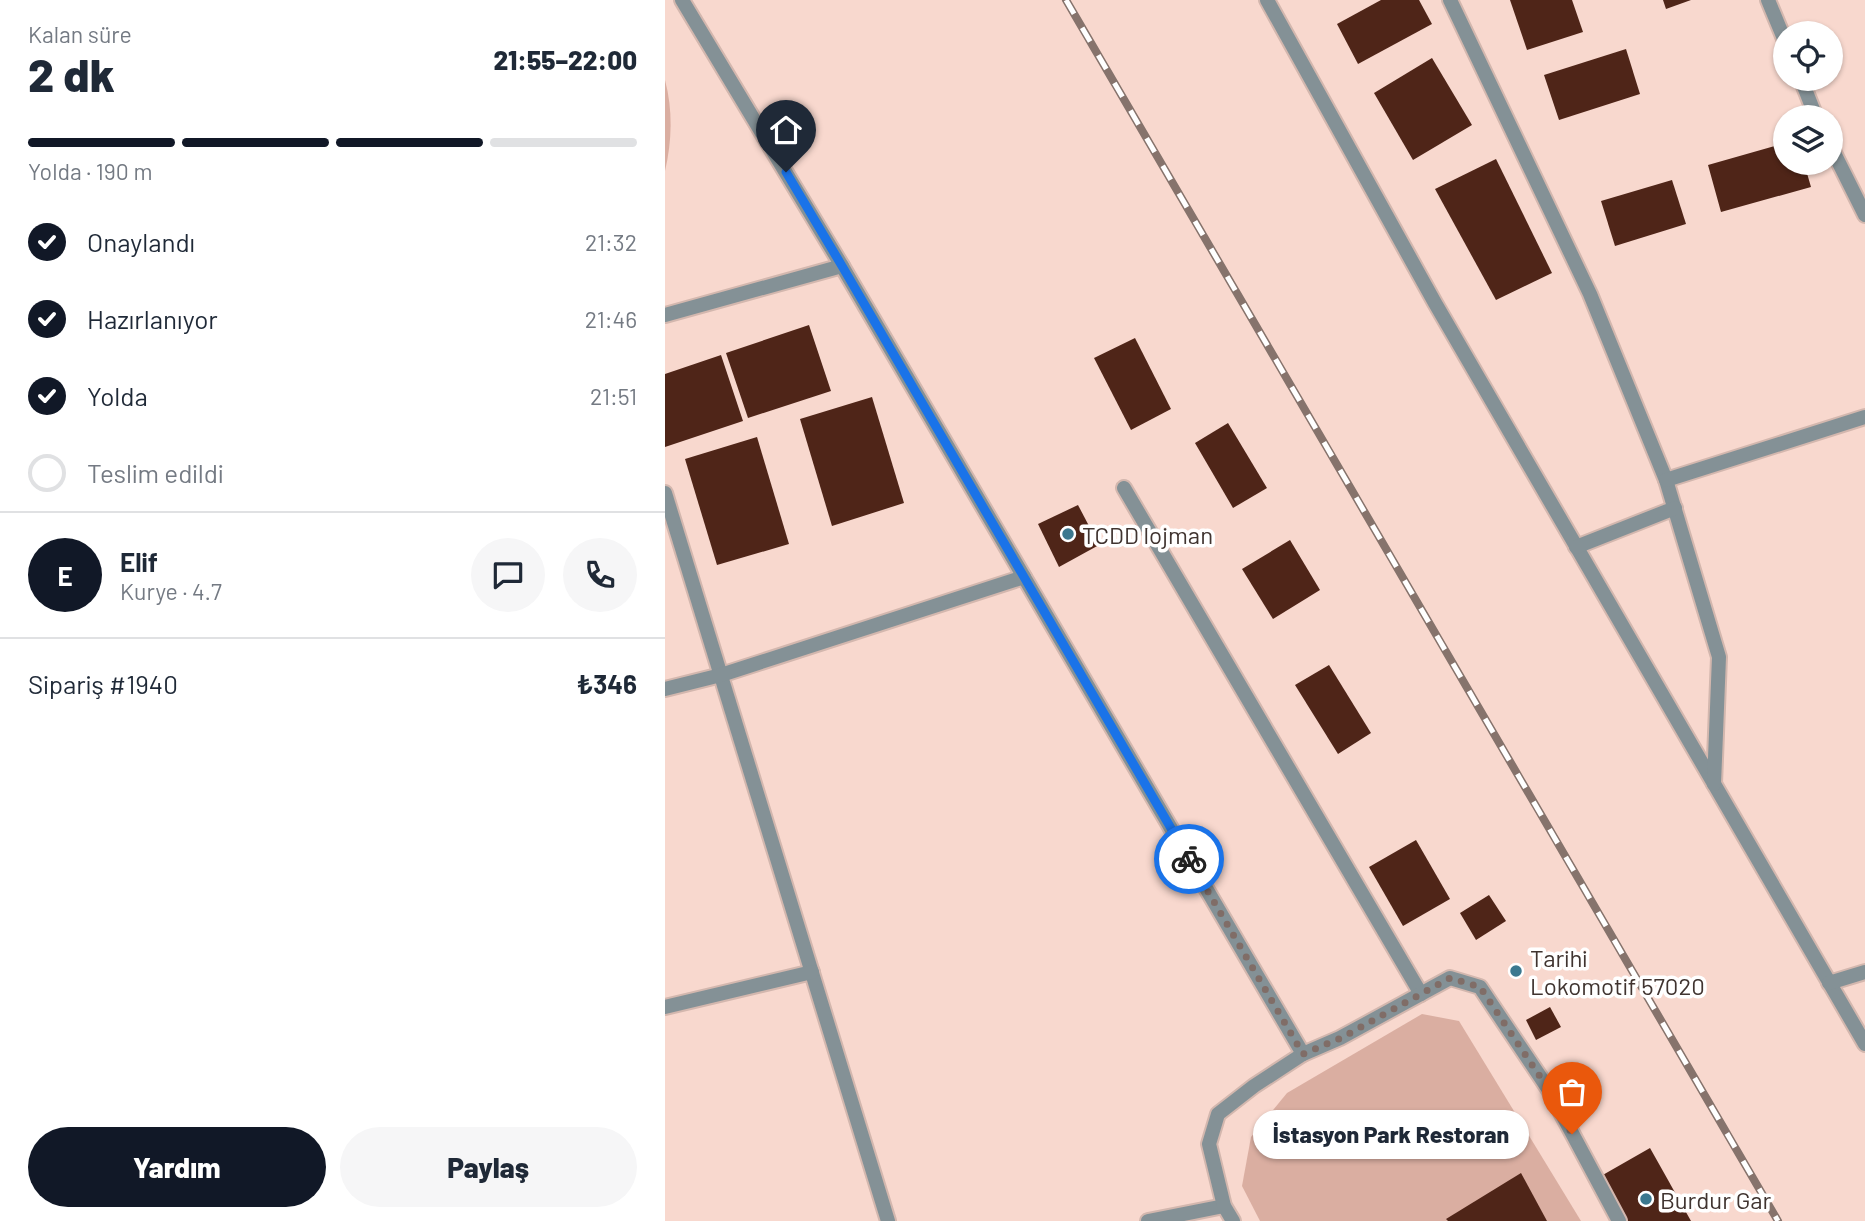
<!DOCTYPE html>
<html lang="tr">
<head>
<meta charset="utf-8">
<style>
	body { margin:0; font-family:Barlow,sans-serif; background:#f6f6f7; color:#1f2937; height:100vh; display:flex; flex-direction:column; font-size:26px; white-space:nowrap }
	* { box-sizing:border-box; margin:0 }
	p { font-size:23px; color:#747a83 }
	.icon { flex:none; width:38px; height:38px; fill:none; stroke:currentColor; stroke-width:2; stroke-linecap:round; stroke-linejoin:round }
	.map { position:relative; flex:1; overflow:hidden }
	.details { display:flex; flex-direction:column; background:#fff; width:665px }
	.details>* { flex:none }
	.fabs { position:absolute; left:1108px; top:21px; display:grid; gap:14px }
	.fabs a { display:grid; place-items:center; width:70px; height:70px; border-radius:50%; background:#fff; box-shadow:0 2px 5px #0004; font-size:35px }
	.pin { position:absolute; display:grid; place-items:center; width:60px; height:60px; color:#fff; margin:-72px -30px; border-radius:50% 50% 50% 0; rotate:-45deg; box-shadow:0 0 7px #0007 }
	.pin .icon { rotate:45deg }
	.courier { position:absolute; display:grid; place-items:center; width:70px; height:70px; margin:-35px; border:5px solid #1a73e8; border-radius:50%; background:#fff; color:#222; box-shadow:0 2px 9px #0007 }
	.bubble { position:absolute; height:49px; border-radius:24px; background:#fff; box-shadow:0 2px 5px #0004; font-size:23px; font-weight:800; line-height:49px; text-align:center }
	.headline em { font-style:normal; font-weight:800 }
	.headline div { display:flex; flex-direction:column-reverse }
	.headline { display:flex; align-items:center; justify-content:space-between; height:119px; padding:0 28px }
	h1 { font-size:46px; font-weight:800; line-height:52px }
	.bar { display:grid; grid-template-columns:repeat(4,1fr); gap:10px 7px; align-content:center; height:84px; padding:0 28px }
	.bar i { height:9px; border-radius:5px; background:#e0e1e3 }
	.bar .on { background:#111827 }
	.bar p { grid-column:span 4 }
	.line { display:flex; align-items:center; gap:18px; padding:0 28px; border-top:2px solid #e0e1e3 }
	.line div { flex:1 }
	.round { display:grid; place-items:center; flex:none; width:74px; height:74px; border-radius:37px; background:#f6f6f7 }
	ol { padding:0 28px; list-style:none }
	li { display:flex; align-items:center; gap:21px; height:77px }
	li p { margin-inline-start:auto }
	li .icon { padding:7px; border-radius:50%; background:#111827; color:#fff; stroke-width:4 }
	li:last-child { color:#747a83 }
	li i { width:38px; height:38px; border:4px solid #e0e1e3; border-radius:50% }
	.button { display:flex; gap:14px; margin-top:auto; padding:14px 28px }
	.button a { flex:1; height:80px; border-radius:42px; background:#111827; color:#fff; font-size:28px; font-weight:800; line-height:80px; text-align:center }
	.button a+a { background:#f6f6f7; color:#1f2937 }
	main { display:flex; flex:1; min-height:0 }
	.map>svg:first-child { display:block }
</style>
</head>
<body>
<main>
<section class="details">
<div class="headline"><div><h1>2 dk</h1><p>Kalan süre</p></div><em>21:55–22:00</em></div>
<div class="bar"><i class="on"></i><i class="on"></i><i class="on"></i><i></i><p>Yolda · 190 m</p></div>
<ol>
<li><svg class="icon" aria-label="check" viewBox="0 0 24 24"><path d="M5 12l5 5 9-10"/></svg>Onaylandı<p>21:32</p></li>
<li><svg class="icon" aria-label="check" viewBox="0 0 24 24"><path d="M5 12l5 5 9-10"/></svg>Hazırlanıyor<p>21:46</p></li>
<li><svg class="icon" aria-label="check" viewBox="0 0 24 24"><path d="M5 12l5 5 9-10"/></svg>Yolda<p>21:51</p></li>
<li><i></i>Teslim edildi</li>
</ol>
<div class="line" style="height:126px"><b class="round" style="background:#111827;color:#fff">E</b><div><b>Elif</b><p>Kurye · 4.7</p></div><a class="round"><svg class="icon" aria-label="chat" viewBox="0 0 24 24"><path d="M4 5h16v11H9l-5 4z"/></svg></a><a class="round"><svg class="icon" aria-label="phone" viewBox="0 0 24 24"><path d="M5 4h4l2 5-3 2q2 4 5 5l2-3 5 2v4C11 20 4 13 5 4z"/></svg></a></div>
<div class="line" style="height:91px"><div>Sipariş #1940</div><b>₺346</b></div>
<div class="button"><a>Yardım</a><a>Paylaş</a></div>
</section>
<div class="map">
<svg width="1200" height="1221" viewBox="0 0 1200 1221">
	<rect width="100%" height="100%" fill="#f8d8ce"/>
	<g fill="#daaea1">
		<path d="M0 80C8 110 7 141 0 171Z"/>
		<polygon points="757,1014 794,1021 916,1221 595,1221 577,1186 586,1137 622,1093"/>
	</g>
	<g fill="#4f2518">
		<polygon points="716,0 754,0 767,24 693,64 672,24"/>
		<polygon points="845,0 907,0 918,32 862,50"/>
		<polygon points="998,0 1026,0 1001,9"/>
		<polygon points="961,49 975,94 894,120 879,75"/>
		<polygon points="767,58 807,125 748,160 709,93"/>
		<polygon points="1120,143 1120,163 1139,163 1146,187 1056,212 1043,165"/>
		<polygon points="831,159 887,273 831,300 770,189"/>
		<polygon points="1007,180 1021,224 950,246 936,201"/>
		<polygon points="144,325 166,391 83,418 61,353"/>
		<polygon points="470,338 506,409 466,430 429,358"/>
		<polygon points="56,355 78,421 0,447 0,374"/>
		<polygon points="207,397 239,503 167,526 135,419"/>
		<polygon points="563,423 602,488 568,508 530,443"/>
		<polygon points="92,437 124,544 52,565 20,459"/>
		<polygon points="413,505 434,545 394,567 373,524"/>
		<polygon points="625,540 655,590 608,619 577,569"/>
		<polygon points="664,665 706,733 673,754 630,685"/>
		<polygon points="751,840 785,899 738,926 704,867"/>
		<polygon points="824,895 841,921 811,940 795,913"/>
		<polygon points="885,1007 896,1027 871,1040 861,1020"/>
		<polygon points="985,1148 1026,1221 961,1221 936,1176"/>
		<polygon points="856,1173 882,1221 783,1221 781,1219"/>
	</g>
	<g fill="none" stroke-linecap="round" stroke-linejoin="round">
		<defs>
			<polyline id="pedestrian" points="483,1221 559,1206"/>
			<g id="minor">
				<polyline points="17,0 177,266 638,1054 589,1086 553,1114 544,1144 559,1206 568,1221"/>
				<polyline points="602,0 770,303 1200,1044"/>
				<polyline points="785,0 925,294 1001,480 1054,657 1049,784"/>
				<polyline points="1103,0 1120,41"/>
				<polyline points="1136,79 1151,117"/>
				<polyline points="1166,147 1200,215"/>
				<polyline points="0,315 177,266"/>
				<polyline points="1001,480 1200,417"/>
				<polyline points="459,488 756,994"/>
				<polyline points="0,493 223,1221"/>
				<polyline points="911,547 1010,508"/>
				<polyline points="0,689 56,675 359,577"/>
				<polyline points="0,1007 147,972"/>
				<polyline points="638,1054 675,1038 785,978 815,987 884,1090 954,1221"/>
			</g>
			<polyline id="tertiary" points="1164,983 1200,972"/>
		</defs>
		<use href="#pedestrian" stroke="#d3b7ae" stroke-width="18"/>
		<use href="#minor" stroke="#d3b7ae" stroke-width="18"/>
		<use href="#tertiary" stroke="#d3b7ae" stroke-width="18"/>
		<use href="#pedestrian" stroke="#849196" stroke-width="14"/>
		<use href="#minor" stroke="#849196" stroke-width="14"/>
		<use href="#tertiary" stroke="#849196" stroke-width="14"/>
		<defs>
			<polyline id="rail" points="401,0 1113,1221"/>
		</defs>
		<use href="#rail" stroke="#86736c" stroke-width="8"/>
		<use href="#rail" stroke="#fff" stroke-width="5" stroke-dasharray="16" stroke-linecap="butt"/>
	</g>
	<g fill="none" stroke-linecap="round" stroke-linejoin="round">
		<polyline stroke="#806d67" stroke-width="7" stroke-dasharray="0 12.6" points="524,859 638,1054 676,1038 785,978 815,987 884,1090 907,1134"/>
		<polyline stroke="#1a73e8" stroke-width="9" points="121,172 177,266 524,859"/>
	</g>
	<g fill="#3b788f" stroke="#fff" stroke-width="2.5">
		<circle cx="403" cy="534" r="7"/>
		<circle cx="851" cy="971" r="7"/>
		<circle cx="981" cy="1199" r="7"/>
	</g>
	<g text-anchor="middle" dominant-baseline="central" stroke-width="7" stroke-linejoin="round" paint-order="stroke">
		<g font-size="24" fill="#403430" stroke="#fff" text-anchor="start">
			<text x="417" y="534">TCDD lojman</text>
			<text x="865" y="957">Tarihi<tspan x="865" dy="28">Lokomotif 57020</tspan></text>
			<text x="995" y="1199">Burdur Gar</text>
		</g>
	</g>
</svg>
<div class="fabs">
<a><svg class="icon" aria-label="locate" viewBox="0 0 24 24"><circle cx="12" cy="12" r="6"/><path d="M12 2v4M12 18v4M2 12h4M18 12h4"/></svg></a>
<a><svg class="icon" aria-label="layers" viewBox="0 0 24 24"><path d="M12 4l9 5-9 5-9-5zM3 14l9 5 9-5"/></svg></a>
</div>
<div class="pin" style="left:907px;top:1134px;background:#ea580c"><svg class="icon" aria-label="bag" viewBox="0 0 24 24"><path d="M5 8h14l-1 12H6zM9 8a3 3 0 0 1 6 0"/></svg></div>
<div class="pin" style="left:121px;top:172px;background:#1f2937"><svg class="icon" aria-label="home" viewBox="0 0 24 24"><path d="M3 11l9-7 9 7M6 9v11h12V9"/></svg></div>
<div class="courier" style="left:524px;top:859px"><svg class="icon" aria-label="bike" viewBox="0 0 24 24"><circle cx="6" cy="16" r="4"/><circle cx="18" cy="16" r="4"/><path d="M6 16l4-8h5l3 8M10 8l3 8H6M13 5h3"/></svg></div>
<div class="bubble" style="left:588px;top:1110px;width:276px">İstasyon Park Restoran</div>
</div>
</main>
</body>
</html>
